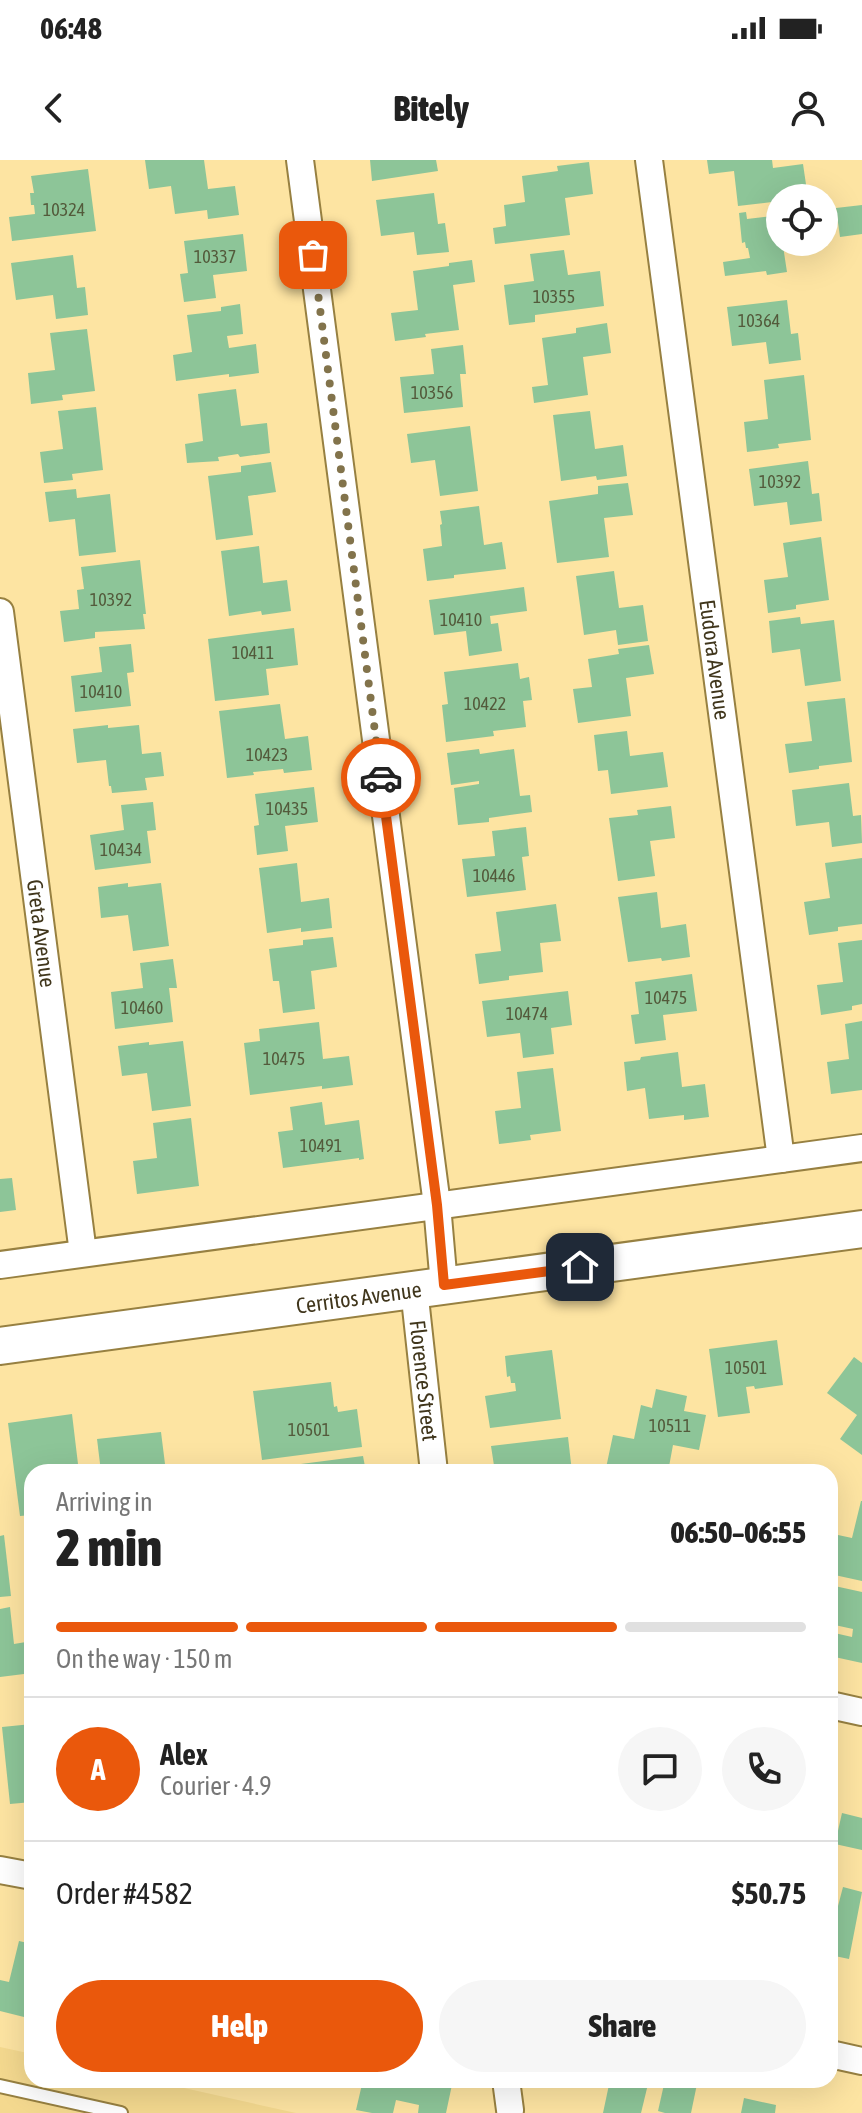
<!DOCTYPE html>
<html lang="en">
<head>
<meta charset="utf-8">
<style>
	body { margin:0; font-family:"Asap Condensed",sans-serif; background:#f6f6f6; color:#222; height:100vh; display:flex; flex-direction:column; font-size:30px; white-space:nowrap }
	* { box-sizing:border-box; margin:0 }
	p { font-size:26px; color:#767676 }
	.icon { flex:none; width:44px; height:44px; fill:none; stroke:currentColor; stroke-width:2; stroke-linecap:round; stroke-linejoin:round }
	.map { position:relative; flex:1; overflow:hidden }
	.panel { position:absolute; left:24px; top:1304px; width:814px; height:624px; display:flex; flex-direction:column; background:#fff; border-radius:24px; box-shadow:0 8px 32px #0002 }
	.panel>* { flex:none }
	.tools { position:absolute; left:766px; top:24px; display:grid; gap:16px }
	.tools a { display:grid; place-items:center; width:72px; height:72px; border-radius:50%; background:#fff; box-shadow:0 8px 32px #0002; font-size:40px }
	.pin { position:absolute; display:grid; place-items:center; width:68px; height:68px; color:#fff; margin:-34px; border-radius:16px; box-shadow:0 4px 12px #0006 }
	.courier { position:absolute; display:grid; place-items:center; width:80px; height:80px; margin:-40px; border:6px solid #ea580c; border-radius:50%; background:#fff; color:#222; box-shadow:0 2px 10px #0007 }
	.head em { font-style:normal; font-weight:800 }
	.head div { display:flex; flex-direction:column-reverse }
	.head { display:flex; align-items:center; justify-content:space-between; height:136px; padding:0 32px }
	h1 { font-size:52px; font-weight:800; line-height:60px }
	.bar { display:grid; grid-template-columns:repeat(4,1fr); gap:12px 8px; align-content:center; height:96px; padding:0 32px }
	.bar i { height:10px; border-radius:6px; background:#e0e0e0 }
	.bar .active { background:#ea580c }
	.bar p { grid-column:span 4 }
	.line { display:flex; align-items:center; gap:20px; padding:0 32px; border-top:2px solid #e0e0e0 }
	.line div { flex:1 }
	.round { display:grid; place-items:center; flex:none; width:84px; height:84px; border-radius:42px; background:#f6f6f6 }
	.primary-button { display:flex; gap:16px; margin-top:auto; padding:16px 32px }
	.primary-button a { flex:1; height:92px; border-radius:48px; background:#ea580c; color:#fff; font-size:32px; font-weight:800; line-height:92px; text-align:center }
	.primary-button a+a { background:#f6f6f6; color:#222 }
	.status { display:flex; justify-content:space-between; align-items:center; height:56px; padding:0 40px; background:#fff; direction:ltr }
	.status svg { height:22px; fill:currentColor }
	header { display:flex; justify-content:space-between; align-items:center; height:104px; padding:0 32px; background:#fff; font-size:36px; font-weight:800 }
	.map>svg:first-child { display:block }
</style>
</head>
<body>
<div class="status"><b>06:48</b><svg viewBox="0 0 49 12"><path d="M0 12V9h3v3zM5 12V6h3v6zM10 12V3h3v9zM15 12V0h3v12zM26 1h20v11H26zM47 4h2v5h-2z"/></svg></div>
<header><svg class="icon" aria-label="back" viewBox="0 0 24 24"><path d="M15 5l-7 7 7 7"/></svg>Bitely<svg class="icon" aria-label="person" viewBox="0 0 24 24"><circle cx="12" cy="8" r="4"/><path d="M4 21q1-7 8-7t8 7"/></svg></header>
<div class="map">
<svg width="862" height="1953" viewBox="0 0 862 1953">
	<rect width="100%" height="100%" fill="#fde4a2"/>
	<polygon fill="#f4d98f" points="0,1887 32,1894 32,1920 148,1920 296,1953 0,1953"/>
	<g fill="#8dc598">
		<polygon points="145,0 204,0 208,29 235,26 239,55 208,59 207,50 175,54 171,26 149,29"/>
		<polygon points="370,0 436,0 438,11 372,21"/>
		<polygon points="707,0 772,0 773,8 803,4 808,38 780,38 780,41 738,46 734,11 709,14"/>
		<polygon points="589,2 593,34 565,38 570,75 495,84 493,68 506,66 504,45 525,42 522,16 558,11 557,6"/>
		<polygon points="88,9 96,71 12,81 9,57 35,54 34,45 31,45 30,33 34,33 31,16"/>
		<polygon points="434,33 438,64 445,63 449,92 417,95 414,72 381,76 376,40"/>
		<polygon points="862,45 862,74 840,77 836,48"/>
		<polygon points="746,52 747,59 780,55 780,82 795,82 796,84 783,86 787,112 767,115 766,111 725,116 723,102 750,98 748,88 746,88 745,82 742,83 739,53"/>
		<polygon points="243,74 247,111 213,115 216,138 184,142 180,114 188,113 184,81"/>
		<polygon points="564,90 568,115 600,111 604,146 535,155 535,162 509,165 504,125 534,121 530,94"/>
		<polygon points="73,95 77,128 85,127 88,155 56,159 53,135 16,140 11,103"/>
		<polygon points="472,100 475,122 453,125 459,170 425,174 426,177 395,181 391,153 418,150 413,111 449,106 449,103"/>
		<polygon points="787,140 791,174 798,173 801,200 769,204 766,182 732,186 727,147"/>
		<polygon points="240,144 243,174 227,176 229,188 256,184 259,213 229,217 229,214 176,221 173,195 192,192 187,155 221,151 221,147"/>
		<polygon points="607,163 611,193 583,197 588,235 534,243 532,227 548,225 542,178 576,173 576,168"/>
		<polygon points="87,169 95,231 62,235 63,240 31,244 28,213 55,210 50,173"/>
		<polygon points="463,185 466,214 460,214 463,247 404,253 400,217 434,214 431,189"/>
		<polygon points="804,215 811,280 778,284 779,288 747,292 744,262 768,259 764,220"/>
		<polygon points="236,229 241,266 267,263 270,293 240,297 238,294 218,297 219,301 187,303 185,284 203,281 198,234"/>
		<polygon points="96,247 103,310 72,314 73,320 44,323 40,292 63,289 58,251"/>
		<polygon points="590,251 595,289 623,285 627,316 597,320 596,316 561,321 553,255"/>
		<polygon points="470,266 478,331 440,336 435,300 411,303 407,274"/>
		<polygon points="808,301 812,334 819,333 822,361 790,365 787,342 754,346 749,309"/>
		<polygon points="271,302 276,332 248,336 253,375 216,380 208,316 241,312 241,306"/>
		<polygon points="628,323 633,355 604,358 609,397 557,403 549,341 598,334 598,326"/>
		<polygon points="76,329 77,338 110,334 116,392 79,396 75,359 49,362 45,332"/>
		<polygon points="479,346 484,385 502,382 506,409 454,415 454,418 427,421 423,389 442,386 440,365 442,364 440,351"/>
		<polygon points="821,377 829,440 796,445 796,449 768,453 764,420 788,417 783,383"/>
		<polygon points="259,386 263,423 287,420 291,451 262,455 261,451 229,456 221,391"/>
		<polygon points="140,400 146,454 143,454 145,469 95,472 95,478 64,482 60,451 79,449 77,430 84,429 81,407"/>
		<polygon points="614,411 619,448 643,445 648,481 618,485 616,470 584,475 576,416"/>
		<polygon points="524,427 527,451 490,456 491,464 498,463 502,491 469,496 466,471 434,475 429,440"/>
		<polygon points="800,457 801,464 834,460 841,521 805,526 800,489 772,493 769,461"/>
		<polygon points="294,468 298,505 266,509 269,535 215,541 208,479"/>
		<polygon points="131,484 134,512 127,513 131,546 75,552 71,516 102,512 99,487"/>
		<polygon points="649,485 654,514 626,518 631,556 578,563 573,529 592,527 588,499 619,494 618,489"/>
		<polygon points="518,503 520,519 529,517 532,540 523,541 526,567 493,571 494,576 446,582 442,545 448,544 444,512"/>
		<polygon points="845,538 852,602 819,606 819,609 789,613 785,584 812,581 807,542"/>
		<polygon points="280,544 285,579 308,576 312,610 284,613 283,609 253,612 254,615 227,618 219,551"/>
		<polygon points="108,565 108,568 139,565 142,594 161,592 164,616 145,618 147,630 112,633 111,626 109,626 106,600 77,603 73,569"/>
		<polygon points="627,571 630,596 663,592 668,627 611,634 608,610 598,611 594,575"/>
		<polygon points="479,589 480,594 514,589 520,636 530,635 532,652 489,658 489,662 458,665 454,628 479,624 479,621 451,625 447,593"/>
		<polygon points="849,623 853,656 861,655 862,683 832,687 829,662 796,666 792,630"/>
		<polygon points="314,627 318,662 285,666 288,691 257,695 254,666 259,665 255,634"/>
		<polygon points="153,642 156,670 147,671 151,703 95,710 90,675 124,670 121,645"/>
		<polygon points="671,646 675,678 650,681 655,716 618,721 609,658 638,655 637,650"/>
		<polygon points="526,667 529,696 522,697 526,730 467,737 462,699 495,696 492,671"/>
		<polygon points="862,698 862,764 838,767 838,771 809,775 804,742 830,738 825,703"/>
		<polygon points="297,703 301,742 329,738 332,768 301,772 301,768 267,773 259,708"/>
		<polygon points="128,723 128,727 161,723 169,786 133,791 128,755 101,758 98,727"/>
		<polygon points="657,732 661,768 686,764 690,797 662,801 661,798 628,802 618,737"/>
		<polygon points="556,744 561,781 540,783 543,812 509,816 509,820 479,824 475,794 501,791 496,752"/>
		<polygon points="333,777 337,807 311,811 315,849 283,853 279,821 273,821 269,789 303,785 303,780"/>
		<polygon points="862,780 862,844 852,846 852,850 821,855 817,825 843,822 838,783"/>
		<polygon points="173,799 177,828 169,828 173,862 115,869 111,832 143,828 140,803"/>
		<polygon points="692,814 697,851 663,855 666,880 635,884 631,855 639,854 635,822"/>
		<polygon points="568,831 572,865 551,868 554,894 523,898 520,873 487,877 482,841"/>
		<polygon points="862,861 862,930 831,934 827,902 849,899 845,864"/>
		<polygon points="319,862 323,899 349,896 353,925 322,929 322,926 250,935 244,883 260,881 259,869"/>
		<polygon points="183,881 191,946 152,951 147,913 122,916 118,886 149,882 149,885"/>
		<polygon points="678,892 682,927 705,924 709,957 684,960 684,955 649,959 645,928 627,931 624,902 640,900 641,897"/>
		<polygon points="553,908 561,971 530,975 531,980 499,984 495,951 521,948 517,912"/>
		<polygon points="322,942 325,965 359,960 364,999 359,1000 359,998 283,1008 278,972 293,970 290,947"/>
		<polygon points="191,958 199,1026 137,1034 133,1001 157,998 153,963"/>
		<polygon points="12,1018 16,1050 0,1052 0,1019"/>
		<polygon points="777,1180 783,1225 755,1229 754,1226 746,1227 750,1253 718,1257 709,1189"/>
		<polygon points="552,1190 561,1259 490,1268 485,1236 516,1231 515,1223 511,1223 510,1216 507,1217 505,1196"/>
		<polygon points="854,1197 862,1203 862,1295 840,1279 857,1255 827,1233"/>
		<polygon points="331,1222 334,1247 337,1246 338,1252 357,1249 362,1287 262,1300 253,1231"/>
		<polygon points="656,1229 687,1236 684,1251 706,1255 699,1290 673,1285 668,1312 624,1312 606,1308 613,1275 634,1279 641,1245 652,1248"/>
		<polygon points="72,1254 78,1304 50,1308 51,1312 32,1312 32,1355 20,1356 8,1263"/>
		<polygon points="161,1272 166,1312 101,1312 97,1279"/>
		<polygon points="568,1277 572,1312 495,1312 491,1286"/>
		<polygon points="363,1296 366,1312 293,1312 293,1305"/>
		<polygon points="861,1341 862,1341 862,1421 830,1414 838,1375 852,1378"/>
		<polygon points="4,1375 11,1436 0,1437 0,1376"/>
		<polygon points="830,1425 862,1432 862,1503 830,1496 830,1472 852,1477 853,1469 830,1464"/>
		<polygon points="10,1447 14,1484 32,1481 32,1513 0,1517 0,1449"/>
		<polygon points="32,1564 32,1642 10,1644 2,1567"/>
		<polygon points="830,1627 837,1629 831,1657 830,1657"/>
		<polygon points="842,1653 862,1658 862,1690 835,1684"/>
		<polygon points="843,1727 862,1732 849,1799 830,1795 830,1744 838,1746"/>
		<polygon points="19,1781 32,1784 32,1859 0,1851 0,1820 9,1822"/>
		<polygon points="363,1920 453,1920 446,1953 418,1953 419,1945 396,1940 393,1953 372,1953 356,1950"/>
		<polygon points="610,1920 649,1920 641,1953 603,1953"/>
		<polygon points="665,1920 679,1920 697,1924 691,1953 665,1953 658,1951"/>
		<polygon points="744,1938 776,1945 775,1953 741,1953"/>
	</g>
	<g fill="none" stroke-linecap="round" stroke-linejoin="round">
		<defs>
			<polyline id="lane" points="0,1926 121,1953"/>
			<g id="street">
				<polyline points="300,0 437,1045 444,1125"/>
				<path id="s1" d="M649 0 781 999"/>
				<path id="s2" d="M0 452 83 1093"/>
				<polyline points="0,1105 862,988"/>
				<path id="s3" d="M414 1129 434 1312"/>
				<polyline points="830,1545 862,1552"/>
				<polyline points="0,1710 32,1716"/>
				<polyline points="830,1894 862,1901"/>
				<polyline points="506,1920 510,1950"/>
			</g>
			<g id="secondary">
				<path id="s4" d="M0 1186 862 1069"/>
			</g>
		</defs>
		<use href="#lane" stroke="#978041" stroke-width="16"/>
		<use href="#street" stroke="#978041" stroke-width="30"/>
		<use href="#secondary" stroke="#978041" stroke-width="40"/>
		<use href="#lane" stroke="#fff" stroke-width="12"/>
		<use href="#street" stroke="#fff" stroke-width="26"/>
		<use href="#secondary" stroke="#fff" stroke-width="36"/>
	</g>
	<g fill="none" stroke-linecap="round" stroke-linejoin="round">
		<polyline stroke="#82734b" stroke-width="8" stroke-dasharray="0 14.4" points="313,95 381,618"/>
		<polyline stroke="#ea580c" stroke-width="10" points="381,618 437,1045 444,1125 580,1107"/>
	</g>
	<g text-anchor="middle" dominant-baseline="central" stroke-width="6" stroke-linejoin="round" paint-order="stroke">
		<g font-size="18" fill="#535a3b">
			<text x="64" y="49">10324</text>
			<text x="215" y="96">10337</text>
			<text x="554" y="136">10355</text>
			<text x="759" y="160">10364</text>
			<text x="432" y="232">10356</text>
			<text x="780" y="321">10392</text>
			<text x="111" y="439">10392</text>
			<text x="461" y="459">10410</text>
			<text x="253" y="492">10411</text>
			<text x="101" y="531">10410</text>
			<text x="485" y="543">10422</text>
			<text x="267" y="594">10423</text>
			<text x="287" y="648">10435</text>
			<text x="121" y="689">10434</text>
			<text x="494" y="715">10446</text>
			<text x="666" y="837">10475</text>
			<text x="142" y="847">10460</text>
			<text x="527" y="853">10474</text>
			<text x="284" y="898">10475</text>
			<text x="321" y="985">10491</text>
			<text x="746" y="1207">10501</text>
			<text x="670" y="1265">10511</text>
			<text x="309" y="1269">10501</text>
		</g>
		<g font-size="22" fill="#40361c" stroke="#fcf3d9">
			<text stroke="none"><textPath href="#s1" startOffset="504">Eudora Avenue</textPath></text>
			<text stroke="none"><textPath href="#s2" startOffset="324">Greta Avenue</textPath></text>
			<text stroke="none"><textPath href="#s4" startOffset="362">Cerritos Avenue</textPath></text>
			<text stroke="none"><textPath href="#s3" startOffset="92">Florence Street</textPath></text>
		</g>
	</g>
</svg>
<div class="tools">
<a><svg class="icon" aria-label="locate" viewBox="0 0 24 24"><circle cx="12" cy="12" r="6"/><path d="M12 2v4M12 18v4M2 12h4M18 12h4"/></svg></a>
</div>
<div class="pin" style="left:313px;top:95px;background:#ea580c"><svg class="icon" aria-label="bag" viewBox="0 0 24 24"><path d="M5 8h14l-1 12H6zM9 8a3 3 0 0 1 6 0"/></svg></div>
<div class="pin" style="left:580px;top:1107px;background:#1f2937"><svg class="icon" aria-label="home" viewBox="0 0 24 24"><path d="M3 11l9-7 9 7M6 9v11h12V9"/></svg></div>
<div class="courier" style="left:381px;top:618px"><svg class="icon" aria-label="car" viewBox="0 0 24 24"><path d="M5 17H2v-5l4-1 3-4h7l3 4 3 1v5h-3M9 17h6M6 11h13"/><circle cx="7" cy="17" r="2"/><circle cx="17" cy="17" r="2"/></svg></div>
<section class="panel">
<div class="head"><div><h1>2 min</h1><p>Arriving in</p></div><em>06:50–06:55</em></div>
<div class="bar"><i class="active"></i><i class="active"></i><i class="active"></i><i></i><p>On the way · 150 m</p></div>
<div class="line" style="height:144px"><b class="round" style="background:#ea580c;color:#fff">A</b><div><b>Alex</b><p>Courier · 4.9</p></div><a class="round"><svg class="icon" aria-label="chat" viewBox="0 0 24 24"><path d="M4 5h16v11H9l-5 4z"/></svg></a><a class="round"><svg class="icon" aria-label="phone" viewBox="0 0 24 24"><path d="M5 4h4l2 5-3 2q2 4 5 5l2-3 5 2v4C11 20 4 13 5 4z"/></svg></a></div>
<div class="line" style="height:104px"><div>Order #4582</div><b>$50.75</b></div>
<div class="primary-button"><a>Help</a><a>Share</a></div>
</section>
</div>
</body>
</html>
